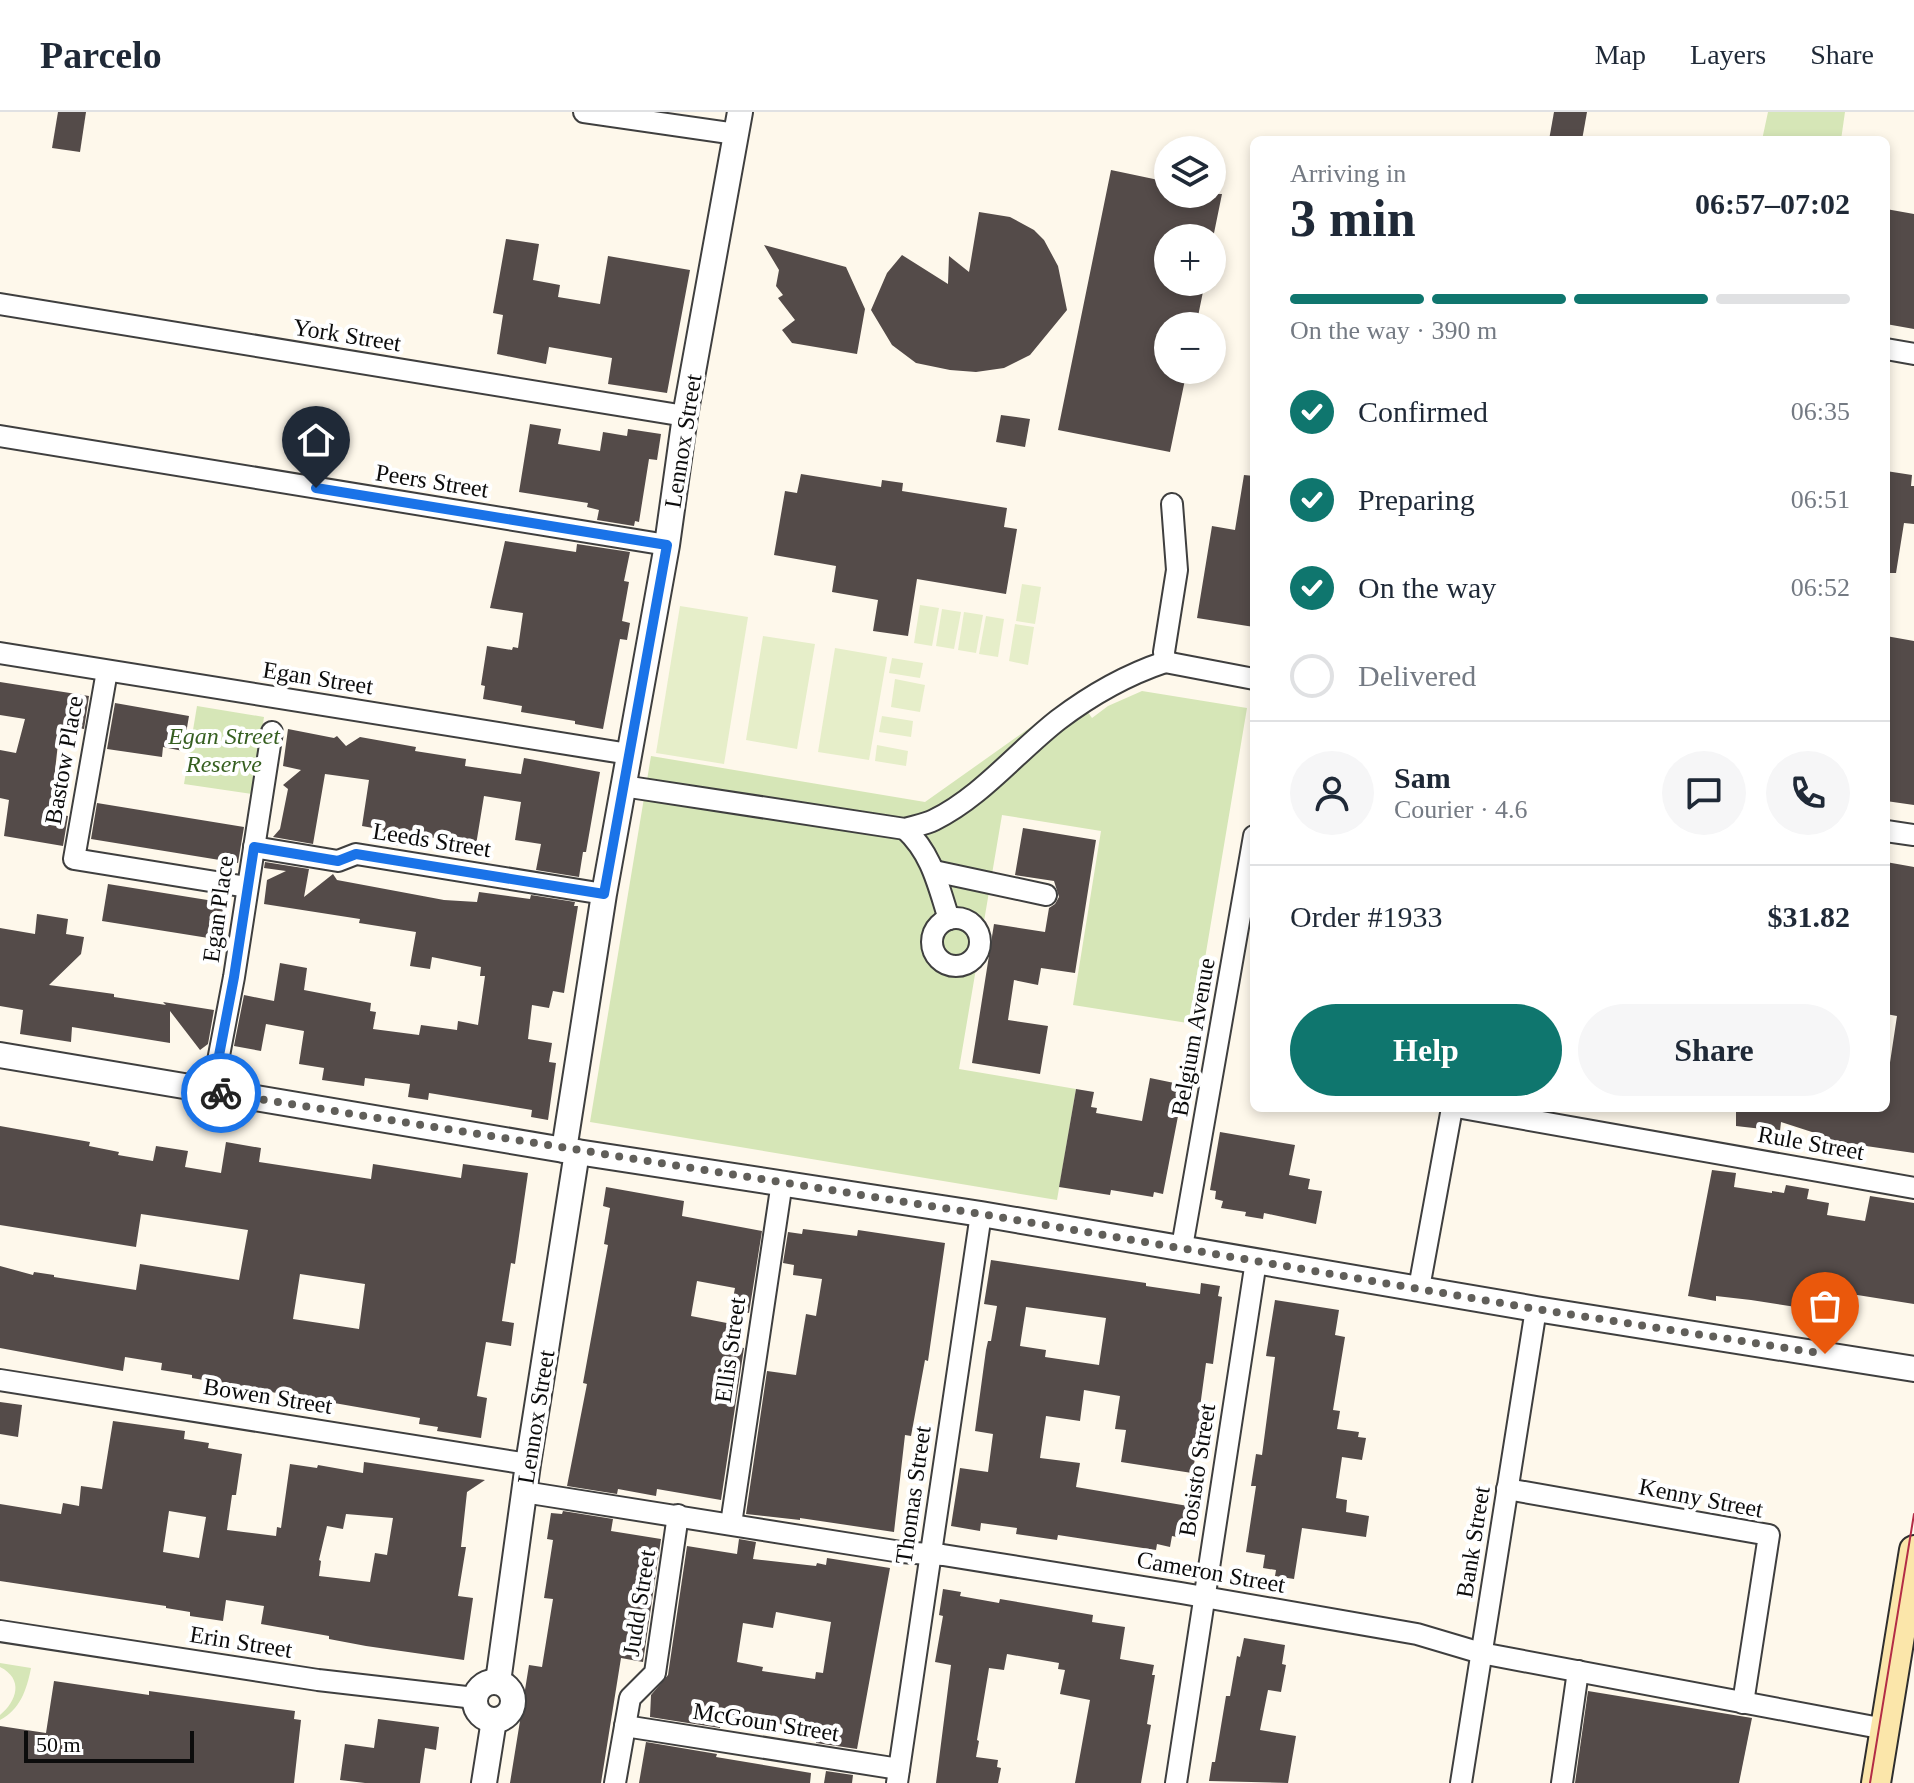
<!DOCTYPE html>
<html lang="en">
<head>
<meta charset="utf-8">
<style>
	body { margin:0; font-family:"Times New Roman",serif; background:#f6f6f7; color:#1f2937; height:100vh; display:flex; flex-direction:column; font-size:30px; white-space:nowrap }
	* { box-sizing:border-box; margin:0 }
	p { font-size:26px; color:#747a83 }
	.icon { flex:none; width:44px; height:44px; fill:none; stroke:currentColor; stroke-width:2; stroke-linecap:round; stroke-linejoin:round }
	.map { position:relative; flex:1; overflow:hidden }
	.sheet { position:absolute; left:1250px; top:24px; width:640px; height:976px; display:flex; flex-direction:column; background:#fff; border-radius:12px; box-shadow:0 4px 12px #0003 }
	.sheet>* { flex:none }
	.tools { position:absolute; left:1154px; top:24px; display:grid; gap:16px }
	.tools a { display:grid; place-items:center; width:72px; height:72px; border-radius:50%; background:#fff; box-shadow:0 4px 12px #0003; font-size:40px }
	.scale { position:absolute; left:24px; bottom:20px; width:170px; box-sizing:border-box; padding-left:8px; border:4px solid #0c0c0c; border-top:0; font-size:22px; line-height:28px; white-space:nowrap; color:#0c0c0c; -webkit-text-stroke:6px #fff; paint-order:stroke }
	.pin { position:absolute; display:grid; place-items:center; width:68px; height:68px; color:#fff; margin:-82px -34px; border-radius:50% 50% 50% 0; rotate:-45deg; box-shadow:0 0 8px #0007 }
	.pin .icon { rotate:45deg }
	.courier { position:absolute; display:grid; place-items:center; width:80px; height:80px; margin:-40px; border:6px solid #1a73e8; border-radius:50%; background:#fff; color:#222; box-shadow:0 2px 10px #0007 }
	.overview em { font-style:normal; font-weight:700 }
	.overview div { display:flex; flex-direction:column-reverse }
	.overview { display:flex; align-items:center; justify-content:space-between; height:136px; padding:0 40px }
	h1 { font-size:52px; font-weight:700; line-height:60px }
	.bar { display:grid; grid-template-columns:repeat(4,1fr); gap:12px 8px; align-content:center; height:96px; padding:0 40px }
	.bar i { height:10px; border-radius:6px; background:#e0e1e3 }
	.bar .active { background:#0f766e }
	.bar p { grid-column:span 4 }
	.line { display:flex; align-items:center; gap:20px; padding:0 40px; border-top:2px solid #e0e1e3 }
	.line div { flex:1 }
	.round { display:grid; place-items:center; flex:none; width:84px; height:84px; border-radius:42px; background:#f6f6f7 }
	ol { padding:0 40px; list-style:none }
	li { display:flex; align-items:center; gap:24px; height:88px }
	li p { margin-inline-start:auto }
	li .icon { padding:8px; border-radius:50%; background:#0f766e; color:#fff; stroke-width:4 }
	li:last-child { color:#747a83 }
	li i { width:44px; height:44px; border:4px solid #e0e1e3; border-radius:50% }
	.button { display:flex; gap:16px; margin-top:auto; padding:16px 40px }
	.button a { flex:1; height:92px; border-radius:48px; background:#0f766e; color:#fff; font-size:32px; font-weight:700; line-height:92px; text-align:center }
	.button a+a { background:#f6f6f7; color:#1f2937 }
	header { display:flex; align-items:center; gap:48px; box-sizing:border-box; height:112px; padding:0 40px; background:#fff; border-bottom:2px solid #e0e1e3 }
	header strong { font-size:38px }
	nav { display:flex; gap:44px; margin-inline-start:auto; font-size:28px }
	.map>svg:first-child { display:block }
</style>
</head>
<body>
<header>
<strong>Parcelo</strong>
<nav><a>Map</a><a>Layers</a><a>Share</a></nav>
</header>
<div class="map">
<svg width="1914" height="1671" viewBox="0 0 1914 1671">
	<rect width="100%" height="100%" fill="#fef8eb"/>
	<g fill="#d6e6b7">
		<polygon points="1768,0 1845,0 1841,28 1762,28"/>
		<polygon points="1142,579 1247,596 1194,912 1073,893 1101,719 1002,703 959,957 1076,977 1057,1088 590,1010 651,644 925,690 1076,583 1092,606 1108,594"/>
		<polygon points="197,594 264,605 252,682 184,672"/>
		<path d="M0 1551 31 1556C27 1577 20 1598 0 1608V1603C17 1589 24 1567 0 1555Z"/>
	</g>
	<g fill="#e6eec9">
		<polygon points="1022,472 1041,475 1035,512 1016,509"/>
		<polygon points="920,493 939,496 932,534 914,531"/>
		<polygon points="680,494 748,505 724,652 656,641"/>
		<polygon points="942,497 961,500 954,537 936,534"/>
		<polygon points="964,500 983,503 976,541 958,538"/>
		<polygon points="986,504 1004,507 998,545 979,542"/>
		<polygon points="1015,512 1034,515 1028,553 1009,549"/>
		<polygon points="763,524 815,532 797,637 746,628"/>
		<polygon points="835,536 887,545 869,648 818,640"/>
		<polygon points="892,546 923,551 920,566 889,561"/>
		<polygon points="895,567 925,573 920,600 891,595"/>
		<polygon points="882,604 913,609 911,625 879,620"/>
		<polygon points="877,633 908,639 906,654 875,649"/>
	</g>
	<g fill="#544b49" fill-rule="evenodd">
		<polygon points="58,0 86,0 80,40 52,36"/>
		<polygon points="1554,0 1587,0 1582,28 1549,28"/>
		<polygon points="1111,58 1168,70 1168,82 1222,82 1213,126 1168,126 1168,170 1205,170 1196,214 1168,214 1168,258 1187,258 1170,340 1058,318"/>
		<polygon points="1886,97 1914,102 1914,217 1886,212"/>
		<polygon points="979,100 1010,105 1034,118 1044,128 1058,154 1067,198 1030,243 1004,256 976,260 950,258 916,251 892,233 871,198 887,161 902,143 948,172 949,144 969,160"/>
		<polygon points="506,127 539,132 533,168 560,173 558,185 600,192 608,144 690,158 667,281 608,272 612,246 549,235 546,252 497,242 503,203 493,201"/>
		<polygon points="764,133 846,155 865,197 857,242 792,231 782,218 795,208 778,186 783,183 776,174 779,158"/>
		<polygon points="1001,303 1030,307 1025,335 996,330"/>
		<polygon points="530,312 561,317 558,332 600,339 603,320 627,324 628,317 661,322 657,348 649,347 639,410 635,409 634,414 597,408 599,398 587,395 588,391 519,380"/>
		<polygon points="1886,359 1912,363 1911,374 1914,374 1914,412 1904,411 1896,461 1886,461"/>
		<polygon points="801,362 881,375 882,368 903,371 902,379 1007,396 1004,415 1017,417 1006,482 917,467 908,524 873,519 878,488 832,480 836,454 774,443 785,379 797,381"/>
		<polygon points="1244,363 1254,364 1254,515 1197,506 1212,414 1235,418"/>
		<polygon points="505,429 576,440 577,432 630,440 624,469 629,470 622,509 630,511 627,528 620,527 603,617 575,612 575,609 521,600 522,594 483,587 485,574 481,573 487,534 512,538 513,535 518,536 523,501 490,496"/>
		<polygon points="1886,524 1914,529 1914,693 1886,689"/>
		<polygon points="0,570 89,584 84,617 60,613 54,668 65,671 61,703 68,704 63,734 4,724 9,688 0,686 0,638 16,641 25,607 0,603"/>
		<polygon points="115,591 189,604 183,639 163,635 162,645 107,637"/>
		<polygon points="288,617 334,626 337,624 346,634 360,625 416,635 415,639 466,647 465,654 521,662 524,646 600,660 586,740 583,740 579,765 536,758 541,732 515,728 521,690 484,684 476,733 423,724 421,737 382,731 384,718 362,714 369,668 325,662 313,732 273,725 280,717 288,677 283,673 301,658 283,654"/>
		<polygon points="97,691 244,715 238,751 91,727"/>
		<polygon points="1023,716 1096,728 1075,861 1041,856 1038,873 1014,868 1008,908 1048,914 1040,962 972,951 994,812 1045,820 1049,796 1055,792 1059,785 1054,769 1015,763"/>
		<polygon points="265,750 309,757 304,785 333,762 337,768 444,788 477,790 479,780 530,787 531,783 575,790 574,794 578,794 564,881 553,879 549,896 532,893 528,927 552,931 549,950 556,951 548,1008 531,1005 532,998 429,981 428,988 408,985 410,972 365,966 364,974 322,968 324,956 299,952 304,919 266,912 261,939 234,934 244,883 274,889 280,851 307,856 304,878 371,891 370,899 376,900 373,917 419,923 421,913 457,918 458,909 478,913 485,864 480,864 481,855 432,845 430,857 410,854 416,820 359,811 360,807 264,792 267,768 286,759 264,756"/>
		<polygon points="1886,750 1914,755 1914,1041 1825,1028 1826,1025 1814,1024 1815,1021 1781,1010 1780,1019 1736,1014 1736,996 1886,996 1886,977 1897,904 1886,902"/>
		<polygon points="108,772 226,791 221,828 102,809"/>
		<polygon points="37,802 68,807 66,822 84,825 81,842 49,873 114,882 114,885 166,893 163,890 214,898 208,932 200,938 170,899 170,931 72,915 71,930 20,922 23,898 0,894 0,816 35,822"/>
		<polygon points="1150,966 1184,973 1163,1082 1154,1080 1153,1085 1111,1078 1110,1083 1059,1075 1076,977 1094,980 1091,995 1097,996 1096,1001 1142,1009"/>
		<path d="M0 1014 90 1030 89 1034 119 1040 118 1043 153 1049 156 1034 188 1039 185 1055 221 1061 226 1030 261 1036 259 1050 371 1067 373 1052 461 1066 463 1052 528 1061 515 1152 511 1151 502 1209 514 1211 511 1234 486 1230 477 1284 487 1286 481 1326 437 1319 438 1315 419 1312 420 1306 192 1266V1263L161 1258 162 1251 125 1245 123 1259 0 1236V1154L33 1163 34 1160 54 1163V1165L136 1178 140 1152 239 1168 248 1118 141 1102 136 1135 0 1113ZM300 1162 365 1172 359 1217 293 1207Z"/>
		<polygon points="1220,1020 1295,1033 1289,1063 1310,1067 1308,1077 1322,1079 1316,1112 1264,1101 1263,1107 1245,1104 1246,1100 1221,1096 1223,1089 1215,1087 1216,1079 1210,1078"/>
		<polygon points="1712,1058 1736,1061 1734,1075 1772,1081 1772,1079 1784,1081 1786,1073 1809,1077 1807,1087 1829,1091 1827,1103 1865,1109 1870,1084 1914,1091 1914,1192 1851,1182 1848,1203 1751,1188 1716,1184 1716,1189 1688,1184"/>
		<polygon points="606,1075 684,1089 682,1104 762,1119 749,1201 731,1197 735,1176 697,1169 691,1204 737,1213 733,1234 744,1236 721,1388 657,1377 656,1384 618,1377 617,1382 567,1374 587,1272 583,1271 608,1133 604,1132 610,1096 603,1094"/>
		<polygon points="803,1117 857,1124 858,1118 945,1131 928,1249 925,1248 911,1324 905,1323 894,1420 800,1406 800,1408 746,1402 767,1259 796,1263 806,1202 816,1204 822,1167 793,1163 794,1153 783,1151 788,1120 802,1122"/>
		<path d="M991 1148 1146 1171V1174L1200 1182 1201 1171 1220 1174 1218 1184 1222 1185 1213 1252 1206 1251 1200 1295 1206 1296 1192 1361 1121 1350 1126 1318 1115 1317 1120 1284 1084 1278 1080 1309 1046 1304 1040 1346 1080 1351 1076 1375 1188 1394 1182 1426 1172 1424 1170 1435 1157 1432 1156 1438 1058 1423 1057 1428 1016 1422 1017 1416 981 1411 980 1419 951 1414 960 1356 988 1360 993 1322 975 1319 986 1238 988 1229H991L997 1194 984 1192ZM1026 1195 1106 1206 1099 1253 1045 1245 1046 1238 1020 1234Z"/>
		<polygon points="1275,1188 1339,1198 1335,1223 1345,1225 1333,1298 1340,1299 1337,1317 1359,1320 1358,1325 1366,1326 1362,1348 1342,1345 1336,1386 1347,1388 1346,1400 1369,1404 1366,1425 1302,1416 1294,1467 1275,1464 1276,1458 1263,1456 1265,1443 1246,1440 1256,1374 1251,1374 1256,1342 1262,1343 1275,1245 1266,1244"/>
		<polygon points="0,1290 22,1293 18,1325 0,1322"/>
		<path d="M113 1309 185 1319 184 1327 209 1331 208 1336 242 1342 236 1383H232L227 1418 276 1424 277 1415 281 1416 290 1352 317 1356 318 1353 363 1361 364 1350 485 1368 467 1380 461 1435H466L458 1484 473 1486 464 1548 366 1534 329 1527V1524L261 1512 264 1494 226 1488 223 1509 190 1504V1500L166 1496V1494L0 1469V1392L61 1402 63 1391 79 1394 81 1374 102 1377ZM169 1399 206 1405 199 1446 163 1440ZM346 1402 393 1406 387 1443 375 1441 370 1470 319 1464 321 1449 319 1448 327 1414 343 1417Z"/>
		<polygon points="563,1399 613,1407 611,1419 661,1427 643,1550 621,1546 601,1671 510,1671 529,1553 542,1555 553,1487 544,1486 553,1428 547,1427 551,1401 562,1402"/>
		<path d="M739 1427 756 1430 753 1447 816 1454 817 1451 826 1453 827 1446 890 1456 857 1637 816 1631 818 1618 754 1608 732 1605 731 1613 720 1611V1616L650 1605 651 1583 668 1563 687 1434 737 1442ZM776 1500 831 1510 823 1561 816 1560 815 1567 762 1559 763 1555 737 1550 743 1511 773 1516Z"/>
		<polygon points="943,1477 961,1480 960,1484 999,1491 1000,1487 1093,1503 1092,1510 1125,1515 1120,1547 1154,1553 1152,1563 1155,1563 1147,1612 1151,1613 1141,1671 1075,1671 1090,1588 1060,1582 1065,1558 1058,1557 1059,1551 1007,1542 1004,1558 989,1556 977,1628 979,1629 976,1645 998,1648 997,1655 1001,1656 998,1671 936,1671 951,1553 935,1550 943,1504 939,1503"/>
		<polygon points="1244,1526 1285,1533 1282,1552 1286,1553 1281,1580 1268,1578 1260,1618 1296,1624 1288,1671 1209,1669 1212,1650 1215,1650 1226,1584 1230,1584 1237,1544 1240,1545"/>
		<polygon points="54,1569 149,1583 149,1579 295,1599 294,1607 301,1608 294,1671 0,1671 0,1614 46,1621"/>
		<polygon points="1588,1579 1752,1606 1739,1671 1575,1671"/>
		<polygon points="378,1607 439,1615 436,1638 425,1636 420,1671 365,1671 340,1668 345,1632 374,1636"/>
		<polygon points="646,1630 717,1642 716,1645 811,1661 810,1671 639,1671"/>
		<polygon points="826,1659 853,1663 852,1671 824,1671"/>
	</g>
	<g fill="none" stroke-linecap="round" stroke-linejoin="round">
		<defs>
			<g id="minor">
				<polyline points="584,0 736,22"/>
				<polyline points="0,192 685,304"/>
				<polyline points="1886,237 1914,242"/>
				<polyline points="0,324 667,433"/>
				<polyline points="1172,392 1177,458 1164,540 1165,550 1254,567"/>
				<polyline points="0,541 629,642"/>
				<polyline points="107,559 74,747 247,775"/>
				<path d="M623 674 905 717C915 714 926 712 934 708 981 685 1017 640 1058 608 1091 583 1126 563 1165 550"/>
				<path d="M905 717C932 742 938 773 949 807"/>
				<polyline points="1886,719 1914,723"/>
				<polyline points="254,735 338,749 356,742 604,782"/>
				<polyline points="934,759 1046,783"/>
				<circle cx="956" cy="830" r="24"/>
				<polyline points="212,980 234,865 272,620"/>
				<polyline points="1462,996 1914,1076"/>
				<polyline points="1182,1135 1254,724"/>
				<polyline points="1419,1176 1452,996"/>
				<polyline points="0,1268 528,1352"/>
				<polyline points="1507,1377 1769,1423 1743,1591"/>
				<polyline points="524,1380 901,1440 943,1443 1181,1481 1417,1522 1481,1541 1885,1617"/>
				<polyline points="731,1412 782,1070"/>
				<polyline points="0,1519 318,1568 475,1586"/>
				<polyline points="625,1614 899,1657"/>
				<polyline points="615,1671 630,1586 655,1561 678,1403"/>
				<polyline points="897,1671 981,1102"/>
				<polyline points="1176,1671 1256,1149"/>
				<polyline points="1461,1671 1536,1197"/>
				<polyline points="1562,1671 1578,1559"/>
			</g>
			<g id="tertiary">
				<polyline points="0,943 564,1038 981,1102 1536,1197 1914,1257"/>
				<polyline points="564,1038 604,782 667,433 685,304 740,0"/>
				<circle cx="494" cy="1589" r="19"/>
				<polyline points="498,1570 528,1352 577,1040"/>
				<polyline points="484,1671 494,1608"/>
			</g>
			<polyline id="secondary" points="1876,1671 1914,1438"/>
		</defs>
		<use href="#minor" stroke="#3f3f3f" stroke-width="24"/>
		<use href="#tertiary" stroke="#3f3f3f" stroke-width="28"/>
		<use href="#secondary" stroke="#2e2e2e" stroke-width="32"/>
		<use href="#minor" stroke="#fff" stroke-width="20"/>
		<use href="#tertiary" stroke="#fff" stroke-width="24"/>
		<use href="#secondary" stroke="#fbe6aa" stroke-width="28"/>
		<polyline stroke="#b32c46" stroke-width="2" points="1870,1671 1914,1402"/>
	</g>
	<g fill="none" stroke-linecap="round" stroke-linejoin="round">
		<polyline stroke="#615f5a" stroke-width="8" stroke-dasharray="0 14.4" points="221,981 981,1102 1536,1197 1825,1242"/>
		<polyline stroke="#1a73e8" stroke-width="10" points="221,981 212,980 234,865 254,735 338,749 356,742 604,782 667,433 316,376"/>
	</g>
	<g text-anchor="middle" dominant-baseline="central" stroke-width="8" stroke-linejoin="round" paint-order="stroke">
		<g font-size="24" fill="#0c0c0c" stroke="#fff">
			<text transform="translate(347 223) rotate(9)">York Street</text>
			<text transform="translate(683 329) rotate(-81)">Lennox Street</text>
			<text transform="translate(432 369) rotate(9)">Peers Street</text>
			<text transform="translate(318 566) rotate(9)">Egan Street</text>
			<text transform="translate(64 648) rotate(-80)">Bastow Place</text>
			<text transform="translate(432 728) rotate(9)">Leeds Street</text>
			<text transform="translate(218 797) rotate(-82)">Egan Place</text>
			<text transform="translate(1193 925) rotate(-80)">Belgium Avenue</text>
			<text transform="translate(1811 1031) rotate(10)">Rule Street</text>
			<text transform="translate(730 1238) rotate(-82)">Ellis Street</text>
			<text transform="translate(268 1284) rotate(9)">Bowen Street</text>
			<text transform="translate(536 1305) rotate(-81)">Lennox Street</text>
			<text transform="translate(1197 1358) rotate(-81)">Bosisto Street</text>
			<text transform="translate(913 1383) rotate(-82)">Thomas Street</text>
			<text transform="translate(1701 1386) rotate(11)">Kenny Street</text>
			<text transform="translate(1473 1430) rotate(-81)">Bank Street</text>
			<text transform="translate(1211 1460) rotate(10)">Cameron Street</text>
			<text transform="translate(639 1491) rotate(-81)">Judd Street</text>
			<text transform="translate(241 1530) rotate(9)">Erin Street</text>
			<text transform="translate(766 1610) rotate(9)">McGoun Street</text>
		</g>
		<g font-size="24" font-style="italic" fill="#365f20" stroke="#fff">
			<text x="224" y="624">Egan Street<tspan x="224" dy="28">Reserve</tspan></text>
		</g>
	</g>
</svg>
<div class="tools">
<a><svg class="icon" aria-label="layers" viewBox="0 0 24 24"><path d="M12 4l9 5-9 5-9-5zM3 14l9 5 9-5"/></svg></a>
<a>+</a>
<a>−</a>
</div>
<div class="scale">50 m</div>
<div class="pin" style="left:1825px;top:1242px;background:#ea580c"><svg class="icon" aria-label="bag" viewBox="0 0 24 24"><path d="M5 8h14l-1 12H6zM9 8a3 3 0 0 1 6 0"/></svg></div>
<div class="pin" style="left:316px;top:376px;background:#1f2937"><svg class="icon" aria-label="home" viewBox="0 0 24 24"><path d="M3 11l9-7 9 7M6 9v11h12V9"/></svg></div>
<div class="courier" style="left:221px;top:981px"><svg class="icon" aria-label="bike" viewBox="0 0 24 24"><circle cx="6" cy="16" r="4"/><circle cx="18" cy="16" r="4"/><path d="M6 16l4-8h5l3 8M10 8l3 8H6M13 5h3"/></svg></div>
<section class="sheet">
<div class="overview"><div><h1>3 min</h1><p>Arriving in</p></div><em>06:57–07:02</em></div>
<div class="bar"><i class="active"></i><i class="active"></i><i class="active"></i><i></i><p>On the way · 390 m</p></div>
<ol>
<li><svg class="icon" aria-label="check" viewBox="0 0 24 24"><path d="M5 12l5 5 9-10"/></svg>Confirmed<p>06:35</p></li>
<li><svg class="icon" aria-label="check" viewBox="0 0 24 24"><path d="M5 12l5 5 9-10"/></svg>Preparing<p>06:51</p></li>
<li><svg class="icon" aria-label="check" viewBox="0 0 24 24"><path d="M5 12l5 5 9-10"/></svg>On the way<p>06:52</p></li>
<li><i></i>Delivered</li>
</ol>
<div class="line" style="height:144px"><a class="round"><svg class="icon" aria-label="person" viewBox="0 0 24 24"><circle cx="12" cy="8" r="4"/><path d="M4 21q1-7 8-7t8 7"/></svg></a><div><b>Sam</b><p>Courier · 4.6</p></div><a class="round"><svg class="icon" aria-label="chat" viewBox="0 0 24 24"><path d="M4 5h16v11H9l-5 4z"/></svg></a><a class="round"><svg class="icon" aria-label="phone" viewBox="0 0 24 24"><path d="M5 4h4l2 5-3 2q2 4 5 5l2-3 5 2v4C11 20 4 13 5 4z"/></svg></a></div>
<div class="line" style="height:104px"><div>Order #1933</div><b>$31.82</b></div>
<div class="button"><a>Help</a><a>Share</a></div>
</section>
</div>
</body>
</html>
